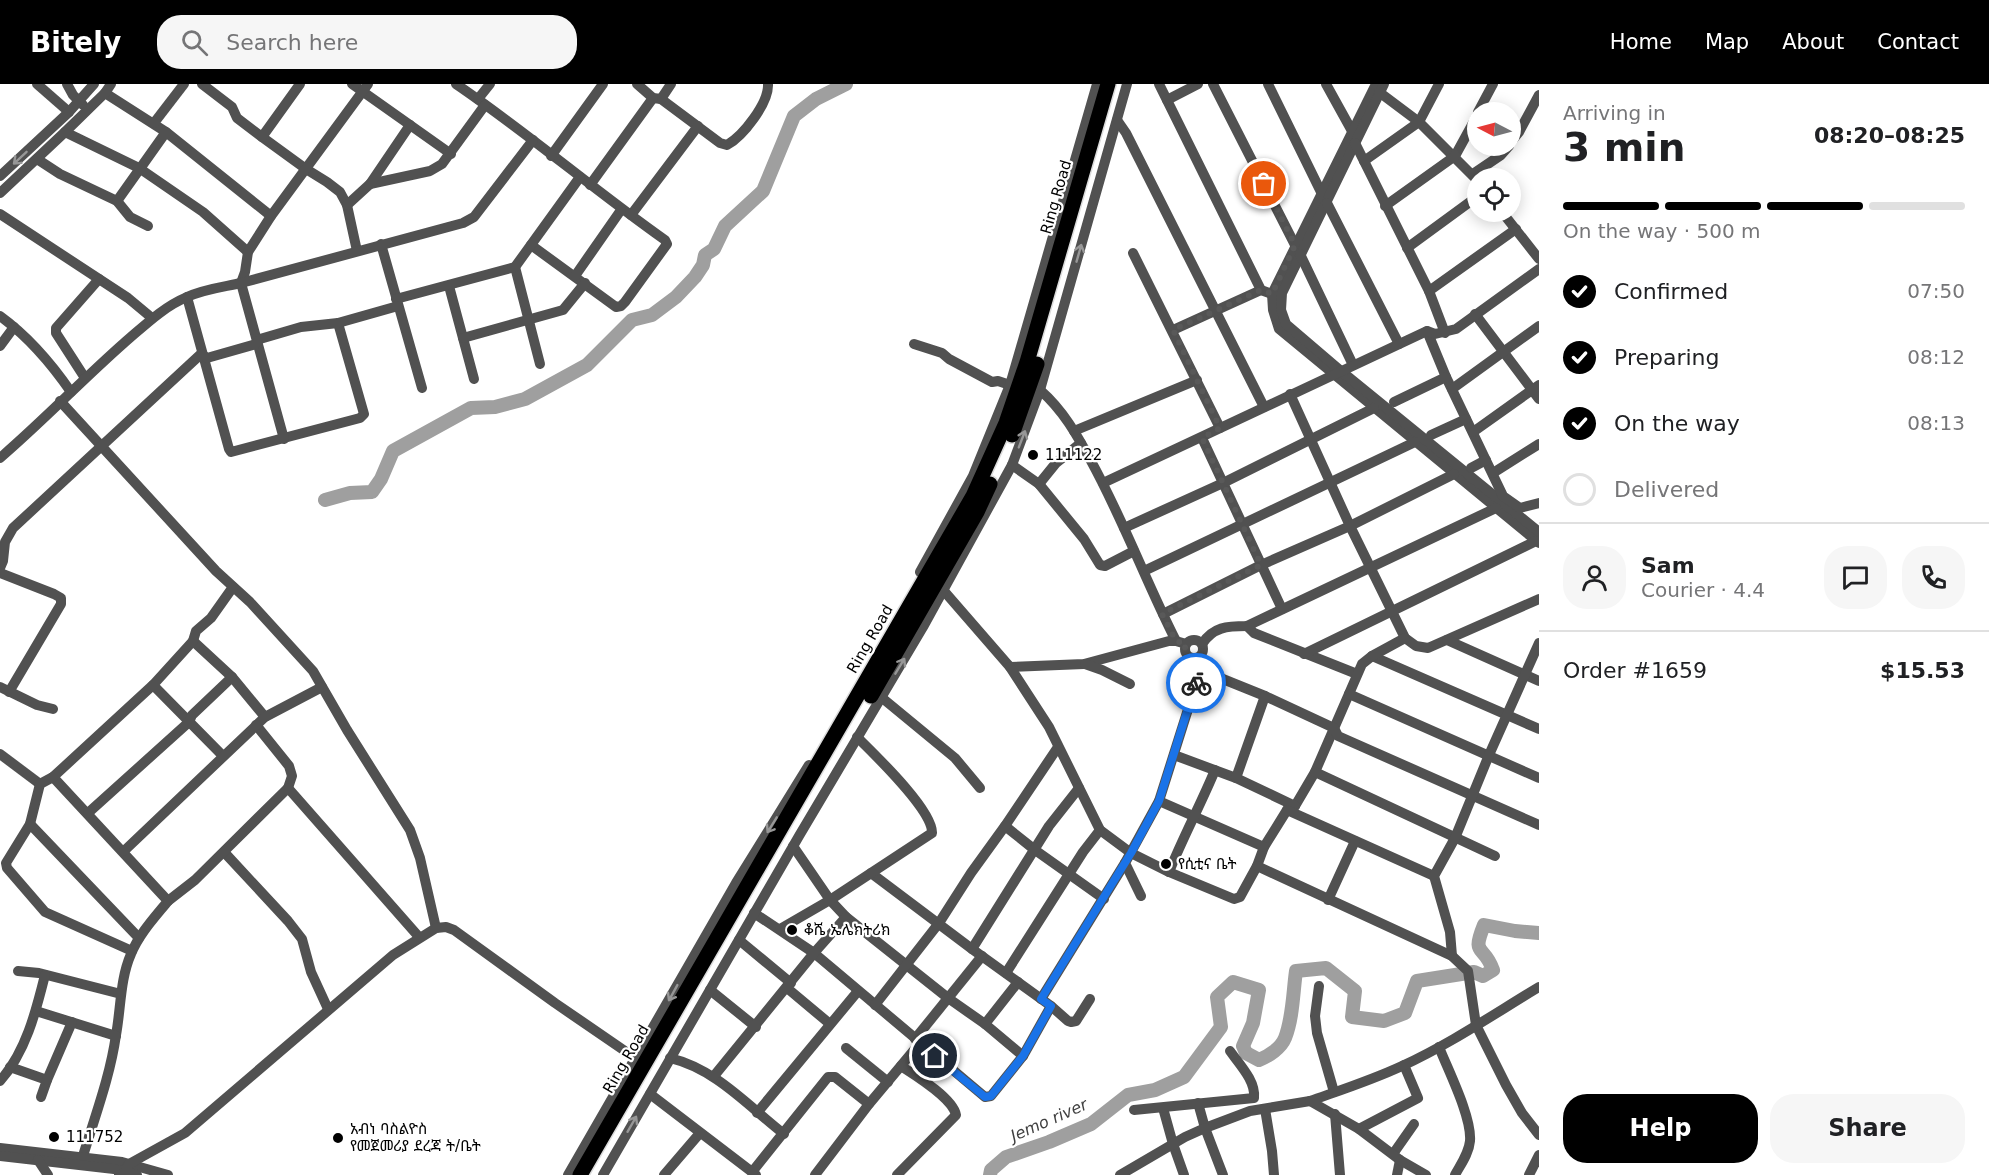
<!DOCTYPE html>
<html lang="en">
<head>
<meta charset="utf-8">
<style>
	body { margin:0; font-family:"DejaVu Sans","Noto Sans Ethiopic",sans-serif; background:#f6f6f6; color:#202124; height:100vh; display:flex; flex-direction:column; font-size:22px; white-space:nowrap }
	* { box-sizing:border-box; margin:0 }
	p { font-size:20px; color:#757577 }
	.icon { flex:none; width:33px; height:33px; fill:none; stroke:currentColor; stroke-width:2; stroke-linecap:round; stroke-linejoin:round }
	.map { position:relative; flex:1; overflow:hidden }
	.details { display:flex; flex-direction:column; background:#fff; width:450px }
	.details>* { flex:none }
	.needle { width:39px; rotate:276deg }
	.controls { position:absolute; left:1467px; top:18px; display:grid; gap:12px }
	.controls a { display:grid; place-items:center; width:54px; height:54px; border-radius:50%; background:#fff; box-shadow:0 3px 15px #0003; font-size:30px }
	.pin { position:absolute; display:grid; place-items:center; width:51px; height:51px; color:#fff; margin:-26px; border:3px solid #fff; border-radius:50%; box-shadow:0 2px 6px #0007 }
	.courier { position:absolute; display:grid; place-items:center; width:60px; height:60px; margin:-30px; border:4px solid #1a73e8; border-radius:50%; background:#fff; color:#222; box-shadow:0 2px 8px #0007 }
	.headline em { font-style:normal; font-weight:600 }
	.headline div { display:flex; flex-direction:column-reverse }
	.headline { display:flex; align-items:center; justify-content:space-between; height:102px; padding:0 24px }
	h1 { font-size:39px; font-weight:600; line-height:45px }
	.bar { display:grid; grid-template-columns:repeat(4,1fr); gap:9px 6px; align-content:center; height:72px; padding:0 24px }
	.bar i { height:8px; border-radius:4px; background:#e0e0e0 }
	.bar .selected { background:#000 }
	.bar p { grid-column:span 4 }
	.line { display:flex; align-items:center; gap:15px; padding:0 24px; border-top:2px solid #e0e0e0 }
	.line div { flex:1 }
	.round { display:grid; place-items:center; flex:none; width:63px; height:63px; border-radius:24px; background:#f6f6f6 }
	ol { padding:0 24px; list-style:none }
	li { display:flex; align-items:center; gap:18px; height:66px }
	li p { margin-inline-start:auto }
	li .icon { padding:6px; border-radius:50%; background:#000; color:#fff; stroke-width:4 }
	li:last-child { color:#757577 }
	li i { width:33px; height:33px; border:3px solid #e0e0e0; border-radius:50% }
	.action { display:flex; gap:12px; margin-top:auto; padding:12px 24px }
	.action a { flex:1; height:69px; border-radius:24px; background:#000; color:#fff; font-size:24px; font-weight:600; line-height:69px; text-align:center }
	.action a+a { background:#f6f6f6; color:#202124 }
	header { display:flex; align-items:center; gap:36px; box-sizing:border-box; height:84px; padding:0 30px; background:#000; color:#fff }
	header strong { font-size:28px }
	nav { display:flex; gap:33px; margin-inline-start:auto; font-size:21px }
	.search { width:420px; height:54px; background:#f6f6f6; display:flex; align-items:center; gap:15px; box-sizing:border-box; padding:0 21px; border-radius:24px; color:#757577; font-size:22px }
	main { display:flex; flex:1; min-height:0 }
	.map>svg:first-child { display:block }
</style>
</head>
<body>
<header>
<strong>Bitely</strong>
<div class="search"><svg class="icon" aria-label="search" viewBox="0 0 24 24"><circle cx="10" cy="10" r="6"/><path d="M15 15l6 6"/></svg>Search here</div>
<nav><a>Home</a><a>Map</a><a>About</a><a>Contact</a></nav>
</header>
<main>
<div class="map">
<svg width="1539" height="1091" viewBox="0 0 1539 1091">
	<rect width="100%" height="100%" fill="#fff"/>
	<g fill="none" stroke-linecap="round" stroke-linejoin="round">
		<g stroke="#9f9f9f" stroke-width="14">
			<polyline points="325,416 350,409 372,408 381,395 393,367 471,324 495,323 525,315 587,281 632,236 652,231 676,213 695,193 703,181 705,171 714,165 725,142 763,107 794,32 816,15 846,0"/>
			<path d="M990 1091 991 1086 1006 1073 1049 1058 1091 1040 1128 1011 1155 1006 1184 993 1221 943 1217 913 1233 898 1259 906 1253 939 1243 962 1246 969 1259 976C1269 972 1281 964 1285 954 1293 934 1293 908 1296 887L1326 884 1355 907 1352 933 1384 937 1405 929 1417 897 1474 888 1483 892 1493 886C1484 860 1471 873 1484 841L1515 847 1539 849"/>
		</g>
		<defs>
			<g id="highway">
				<polyline points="1012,351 1037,280"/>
				<polyline points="871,612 977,428 990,400"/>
				<polyline points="580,1091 973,412 1006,339 1027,278 1108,0"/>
			</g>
		</defs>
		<use href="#highway" stroke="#dbdbdb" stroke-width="18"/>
		<g stroke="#515151" stroke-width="10">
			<polyline points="37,0 69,28"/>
			<polyline points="67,0 73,11 83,21"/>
			<polyline points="202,0 232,23 237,34 262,53 306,85 327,98 340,108 347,121 357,167"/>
			<polyline points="352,0 451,70"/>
			<path d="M456 0C528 49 594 106 665 156L667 160 625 218 621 222 616 223 531 161"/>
			<path d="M637 0 653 14 661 15 720 59 727 61C743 52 769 19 768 0"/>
			<polyline points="1159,0 1261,206 1272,210"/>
			<polyline points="1213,0 1295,161"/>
			<polyline points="1268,0 1322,110"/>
			<polyline points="1326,0 1352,47 1355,48"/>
			<polyline points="1376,0 1272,210 1273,226 1279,245 1539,459"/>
			<polyline points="1384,0 1282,209 1281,226 1286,240 1341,287 1539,448"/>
			<polyline points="1379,8 1419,38 1478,97"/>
			<polyline points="105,9 166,48 271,132"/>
			<polyline points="478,15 490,0"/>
			<polyline points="661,15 671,0"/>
			<polyline points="1167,16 1198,0"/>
			<polyline points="1478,28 1493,0"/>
			<polyline points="1117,36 1126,49 1264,323"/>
			<polyline points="154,39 184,0"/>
			<polyline points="65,48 139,84 203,128 248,168"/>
			<polyline points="262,53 300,0"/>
			<polyline points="1355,59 1429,207 1445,249"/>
			<polyline points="1510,59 1519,48 1539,11"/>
			<polyline points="551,72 603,0"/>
			<polyline points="37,75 60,90 117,117 130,133 148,142"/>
			<polyline points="1364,77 1419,38 1439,0"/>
			<polyline points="1473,90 1501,71 1509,62"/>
			<polyline points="0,92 69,28 94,0"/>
			<polyline points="370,100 430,87 442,80 485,21"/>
			<polyline points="590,101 653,14"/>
			<polyline points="0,109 65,48 105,9 111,0"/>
			<polyline points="117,117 166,48"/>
			<polyline points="1327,119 1399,260"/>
			<polyline points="347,121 370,100 410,41"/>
			<polyline points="1385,122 1455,72 1478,30"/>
			<polyline points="1502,128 1539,175"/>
			<polyline points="0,130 128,214 152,234"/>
			<polyline points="631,131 698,42"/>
			<polyline points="381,160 422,304"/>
			<polyline points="1407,164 1478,112"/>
			<polyline points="1133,169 1220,344"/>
			<polyline points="1300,170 1353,281"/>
			<polyline points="515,183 540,280"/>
			<polyline points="575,192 621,126"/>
			<polyline points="449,202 474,295"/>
			<polyline points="1429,207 1516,145"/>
			<polyline points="187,213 229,365 231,368 360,334 364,330 338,239"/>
			<polyline points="396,215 515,183 580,93"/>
			<polyline points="1475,230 1539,315"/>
			<path d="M0 232C29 253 51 279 71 308"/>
			<polyline points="1173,246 1261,206"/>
			<polyline points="1427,247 1446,293 1503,412 1520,424 1539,419"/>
			<polyline points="463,254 563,226 585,199"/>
			<polyline points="914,260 942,269 949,275 992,298 998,297 1010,301"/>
			<polyline points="0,262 14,243"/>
			<polyline points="85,294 56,249 56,244 99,195"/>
			<polyline points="1452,305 1539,242"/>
			<path d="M1040 306C1063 326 1077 351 1091 377 1123 435 1146 498 1176 557"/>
			<polyline points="1290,310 1350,442 1405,554 1416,562 1428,564 1539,515"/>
			<polyline points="60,317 216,487 250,518 313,587 347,646 410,746 420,774 436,844"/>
			<polyline points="1394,318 1446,293"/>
			<polyline points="1074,347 1197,296"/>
			<polyline points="1473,348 1539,301"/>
			<polyline points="1431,351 1466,335"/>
			<polyline points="1202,354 1282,525"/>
			<polyline points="284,355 241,199 245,188 248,168 271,132 368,0"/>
			<path d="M0 374C43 337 82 296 124 259 144 242 163 223 187 213 204 205 223 203 241 199L463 139 474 133 533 56"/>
			<polyline points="1012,381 1039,400 1084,455 1100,481 1105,482 1134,467"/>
			<polyline points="1471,384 1486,376"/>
			<polyline points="1493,389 1539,360"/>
			<polyline points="1103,399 1427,247 1435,250 1456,245 1539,185"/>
			<polyline points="1039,400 1056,379 1081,359"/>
			<polyline points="1124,444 1223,399 1374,324"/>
			<polyline points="0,484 3,477 5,458 13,444 201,270 207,274 256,260 260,255 301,243 338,239 398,222"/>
			<polyline points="1144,487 1415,358"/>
			<polyline points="920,488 973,392 1010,301 1097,0"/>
			<polyline points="0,489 54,510 61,514 61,520 9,608"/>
			<polyline points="944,507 1010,583 1084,580 1169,557 1176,557 1186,560"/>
			<polyline points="1163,530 1261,481 1350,442 1454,390"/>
			<polyline points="1247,542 1254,549 1357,590"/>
			<circle cx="1194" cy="565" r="9"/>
			<polyline points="1447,556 1539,597"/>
			<polyline points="193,557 232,593 265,633"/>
			<path d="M1202 560C1213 543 1227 542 1247 542L1496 424"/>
			<polyline points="1304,570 1536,457"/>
			<polyline points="1372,572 1539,645"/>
			<polyline points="1085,580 1102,586 1130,600"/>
			<polyline points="1010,583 1049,643 1100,746 1131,769 1169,788 1234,815 1240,813 1257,782 1264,763 1287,726 1295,722 1315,688 1362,580 1372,572 1405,554"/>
			<polyline points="1198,585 1265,612 1334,644 1338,652 1539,741"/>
			<polyline points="153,601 223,672"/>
			<polyline points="0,603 37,621 53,625"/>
			<polyline points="1349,610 1539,694"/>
			<polyline points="881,613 955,674 980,704"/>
			<polyline points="256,641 289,682 292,692 288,704"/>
			<polyline points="0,670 40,700"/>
			<polyline points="1174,671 1236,694 1295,722"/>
			<polyline points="1315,688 1495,772"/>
			<path d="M53 693 168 817C155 833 139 850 131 870 120 895 121 924 116 951 110 993 95 1032 83 1072"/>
			<polyline points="1236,694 1265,612"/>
			<polyline points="1159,717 1264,763"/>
			<polyline points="1287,726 1434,792"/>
			<polyline points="88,729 189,638 192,631 232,593"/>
			<polyline points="30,740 139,854"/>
			<polyline points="1005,742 1035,766 1104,815"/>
			<polyline points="793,762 830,816 846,833 948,914 985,940 1023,972"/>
			<polyline points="124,767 265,633 322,603"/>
			<polyline points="224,768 288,837 302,855 311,888 328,925"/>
			<polyline points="1257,782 1452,872 1468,887 1476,941 1506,1001 1522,1029 1539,1051"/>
			<path d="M1169 788C1183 753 1201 720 1215 686"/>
			<polyline points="871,789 972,865 1051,922 1068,937 1071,938 1076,937 1090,915"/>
			<polyline points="1141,812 1125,779 1159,717 1196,600 1198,585 1196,574"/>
			<polyline points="1328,816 1355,757"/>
			<polyline points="168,817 195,796 288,704 419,853"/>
			<polyline points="754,829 814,869 985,1013 991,1012 1023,972 1051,922"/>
			<path d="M780 845 830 816 932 749C933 726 874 670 857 653"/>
			<polyline points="739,856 791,899"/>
			<polyline points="972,865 1049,742 1079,704"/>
			<polyline points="132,867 45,828 7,784 6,779 30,740 40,700 53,693 153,601 193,557 196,547 211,534 233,503"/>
			<polyline points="1452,872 1450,848 1434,792 1455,754 1489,671 1539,559"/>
			<polyline points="18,887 39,889 121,910"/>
			<polyline points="1006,889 1083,768 1100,746"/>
			<polyline points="1319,902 1315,932 1317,949 1334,1008"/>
			<polyline points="787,904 830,940"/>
			<polyline points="710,906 756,943"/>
			<polyline points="1041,915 1125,779"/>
			<polyline points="875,921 939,839 971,789 1005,742 1058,663"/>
			<polyline points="36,927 116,952"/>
			<polyline points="985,940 1018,898"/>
			<polyline points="915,955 982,872"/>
			<path d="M1439 963C1448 986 1472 1033 1470 1057 1469 1069 1461 1080 1455 1091"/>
			<polyline points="846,964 888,998"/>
			<path d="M670 974C716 985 748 1022 784 1050"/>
			<polyline points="10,983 47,996 41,1013"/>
			<polyline points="714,992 814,869 846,833"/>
			<polyline points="47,996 72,938"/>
			<path d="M0 997C26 968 36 927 45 891"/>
			<polyline points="650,1010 756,1091"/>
			<polyline points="1198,1019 1205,1044 1250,1027 1310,1017"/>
			<polyline points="1163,1024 1173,1060 1184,1091"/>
			<polyline points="1265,1025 1272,1067 1274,1091"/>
			<path d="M1134 1026 1254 1014C1256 997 1239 980 1230 967"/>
			<polyline points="757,1029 858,907"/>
			<polyline points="1335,1030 1340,1091"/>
			<polyline points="1359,1045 1418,1014 1404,981"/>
			<polyline points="0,1064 122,1078 168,1091"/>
			<polyline points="1393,1070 1414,1040"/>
			<polyline points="0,1072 114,1085 137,1091"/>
			<polyline points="38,1076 48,1091"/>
			<polyline points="752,1088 828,993 835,993 869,1020"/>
			<polyline points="119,1091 125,1088 129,1080 185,1049 393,871 436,844 446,843 454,846 555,919 641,978"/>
			<polyline points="568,1091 736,799 809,681"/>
			<polyline points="603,1091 799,752 923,543 1012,381 1040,306 1127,0"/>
			<polyline points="664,1091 700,1049"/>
			<polyline points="815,1091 869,1020 920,959"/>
			<path d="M897 1091 956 1031C953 1014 915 991 901 982"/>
			<polyline points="1120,1091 1185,1053 1205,1044 1223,1091"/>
			<polyline points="1397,1091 1400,1076"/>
			<path d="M1426 1091 1400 1076 1359 1045 1310 1017C1341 1006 1372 996 1402 982 1450 960 1494 930 1539 903"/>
			<polyline points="1529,1091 1539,1071"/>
		</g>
		<use href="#highway" stroke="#000" stroke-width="15"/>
	</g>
	<defs><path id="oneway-shaft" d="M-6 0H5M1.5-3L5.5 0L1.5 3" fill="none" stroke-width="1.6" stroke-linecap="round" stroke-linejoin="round" transform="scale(1.5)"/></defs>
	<g stroke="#979797">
		<use href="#oneway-shaft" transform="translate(20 74) rotate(137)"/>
		<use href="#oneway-shaft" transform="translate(1079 169) rotate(-74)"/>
		<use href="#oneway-shaft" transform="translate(1022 355) rotate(-69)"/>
		<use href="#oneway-shaft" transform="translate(900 582) rotate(-59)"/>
		<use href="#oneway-shaft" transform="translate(772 741) rotate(122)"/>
		<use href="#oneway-shaft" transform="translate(673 909) rotate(119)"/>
		<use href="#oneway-shaft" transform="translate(632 1040) rotate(-60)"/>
	</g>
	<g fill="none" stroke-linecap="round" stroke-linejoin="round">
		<polyline stroke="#595959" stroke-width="6" stroke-dasharray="0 10.8" points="1196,599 1198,585 1196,574 1187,572 1185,564 1186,560 1176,557 1162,530 1261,481 1202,354 1220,344 1173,246 1261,206 1272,210 1295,161 1264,100"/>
		<polyline stroke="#1a73e8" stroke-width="8" points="935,972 985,1013 991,1012 1023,972 1051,922 1041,915 1131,769 1159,717 1196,599"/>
	</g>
	<g fill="#000" stroke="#fff" stroke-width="2">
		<circle cx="1033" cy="371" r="6"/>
		<circle cx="1166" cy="780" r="6"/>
		<circle cx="792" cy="846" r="6"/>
		<circle cx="54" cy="1053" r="6"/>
		<circle cx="338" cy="1054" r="6"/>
	</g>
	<g text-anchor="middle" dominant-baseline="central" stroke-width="4.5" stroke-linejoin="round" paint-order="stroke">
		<g font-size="15" fill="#000" stroke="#fff">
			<text transform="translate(1056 113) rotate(-74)">Ring Road</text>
			<text transform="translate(870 555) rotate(-60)">Ring Road</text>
			<text transform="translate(626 975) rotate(-60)">Ring Road</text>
		</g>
		<g font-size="15" fill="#000" stroke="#fff" text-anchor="start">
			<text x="1045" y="371">111122</text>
			<text x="1178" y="780">የሲቲና ቤት</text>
			<text x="804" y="846">ቆሼ ኤሌክትሪክ</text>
			<text x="350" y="1045">አብነ ባስልዮስ<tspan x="350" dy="17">የመጀመሪያ ደረጃ ት/ቤት</tspan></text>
			<text x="66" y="1053">111752</text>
		</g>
		<g font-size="16" font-style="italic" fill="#404040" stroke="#fff">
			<text transform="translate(1049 1036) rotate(-24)">Jemo river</text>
		</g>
	</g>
</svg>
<div class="controls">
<a><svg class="needle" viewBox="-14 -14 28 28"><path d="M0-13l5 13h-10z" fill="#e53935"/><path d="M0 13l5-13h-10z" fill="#757577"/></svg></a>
<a><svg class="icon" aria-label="locate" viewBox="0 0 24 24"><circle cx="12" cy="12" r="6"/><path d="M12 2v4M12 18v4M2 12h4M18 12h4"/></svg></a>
</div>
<div class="pin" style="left:1264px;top:100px;background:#ea580c"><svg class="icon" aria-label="bag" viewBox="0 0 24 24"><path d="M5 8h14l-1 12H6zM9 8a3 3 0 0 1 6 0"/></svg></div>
<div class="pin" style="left:935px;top:972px;background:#1f2937"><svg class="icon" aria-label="home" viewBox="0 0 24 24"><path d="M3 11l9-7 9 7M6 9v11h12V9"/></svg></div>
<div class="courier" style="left:1196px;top:599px"><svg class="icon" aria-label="bike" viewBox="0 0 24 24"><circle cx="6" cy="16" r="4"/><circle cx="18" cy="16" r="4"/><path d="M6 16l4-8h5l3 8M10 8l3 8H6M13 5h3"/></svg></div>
</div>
<section class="details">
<div class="headline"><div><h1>3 min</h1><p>Arriving in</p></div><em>08:20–08:25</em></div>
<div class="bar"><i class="selected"></i><i class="selected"></i><i class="selected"></i><i></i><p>On the way · 500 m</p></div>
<ol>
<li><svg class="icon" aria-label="check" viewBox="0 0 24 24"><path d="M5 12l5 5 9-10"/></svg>Confirmed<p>07:50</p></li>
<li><svg class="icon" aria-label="check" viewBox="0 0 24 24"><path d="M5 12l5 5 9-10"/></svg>Preparing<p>08:12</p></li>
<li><svg class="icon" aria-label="check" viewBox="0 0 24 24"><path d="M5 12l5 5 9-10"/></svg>On the way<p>08:13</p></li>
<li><i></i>Delivered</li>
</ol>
<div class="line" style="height:108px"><a class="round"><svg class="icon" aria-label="person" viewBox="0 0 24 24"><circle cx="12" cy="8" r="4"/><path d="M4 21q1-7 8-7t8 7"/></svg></a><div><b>Sam</b><p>Courier · 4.4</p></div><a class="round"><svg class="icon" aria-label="chat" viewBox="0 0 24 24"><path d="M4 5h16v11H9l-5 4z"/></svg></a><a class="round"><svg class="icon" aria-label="phone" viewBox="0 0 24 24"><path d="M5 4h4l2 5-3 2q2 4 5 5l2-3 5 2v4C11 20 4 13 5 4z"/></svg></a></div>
<div class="line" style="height:78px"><div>Order #1659</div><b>$15.53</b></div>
<div class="action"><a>Help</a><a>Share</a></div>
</section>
</main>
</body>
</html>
